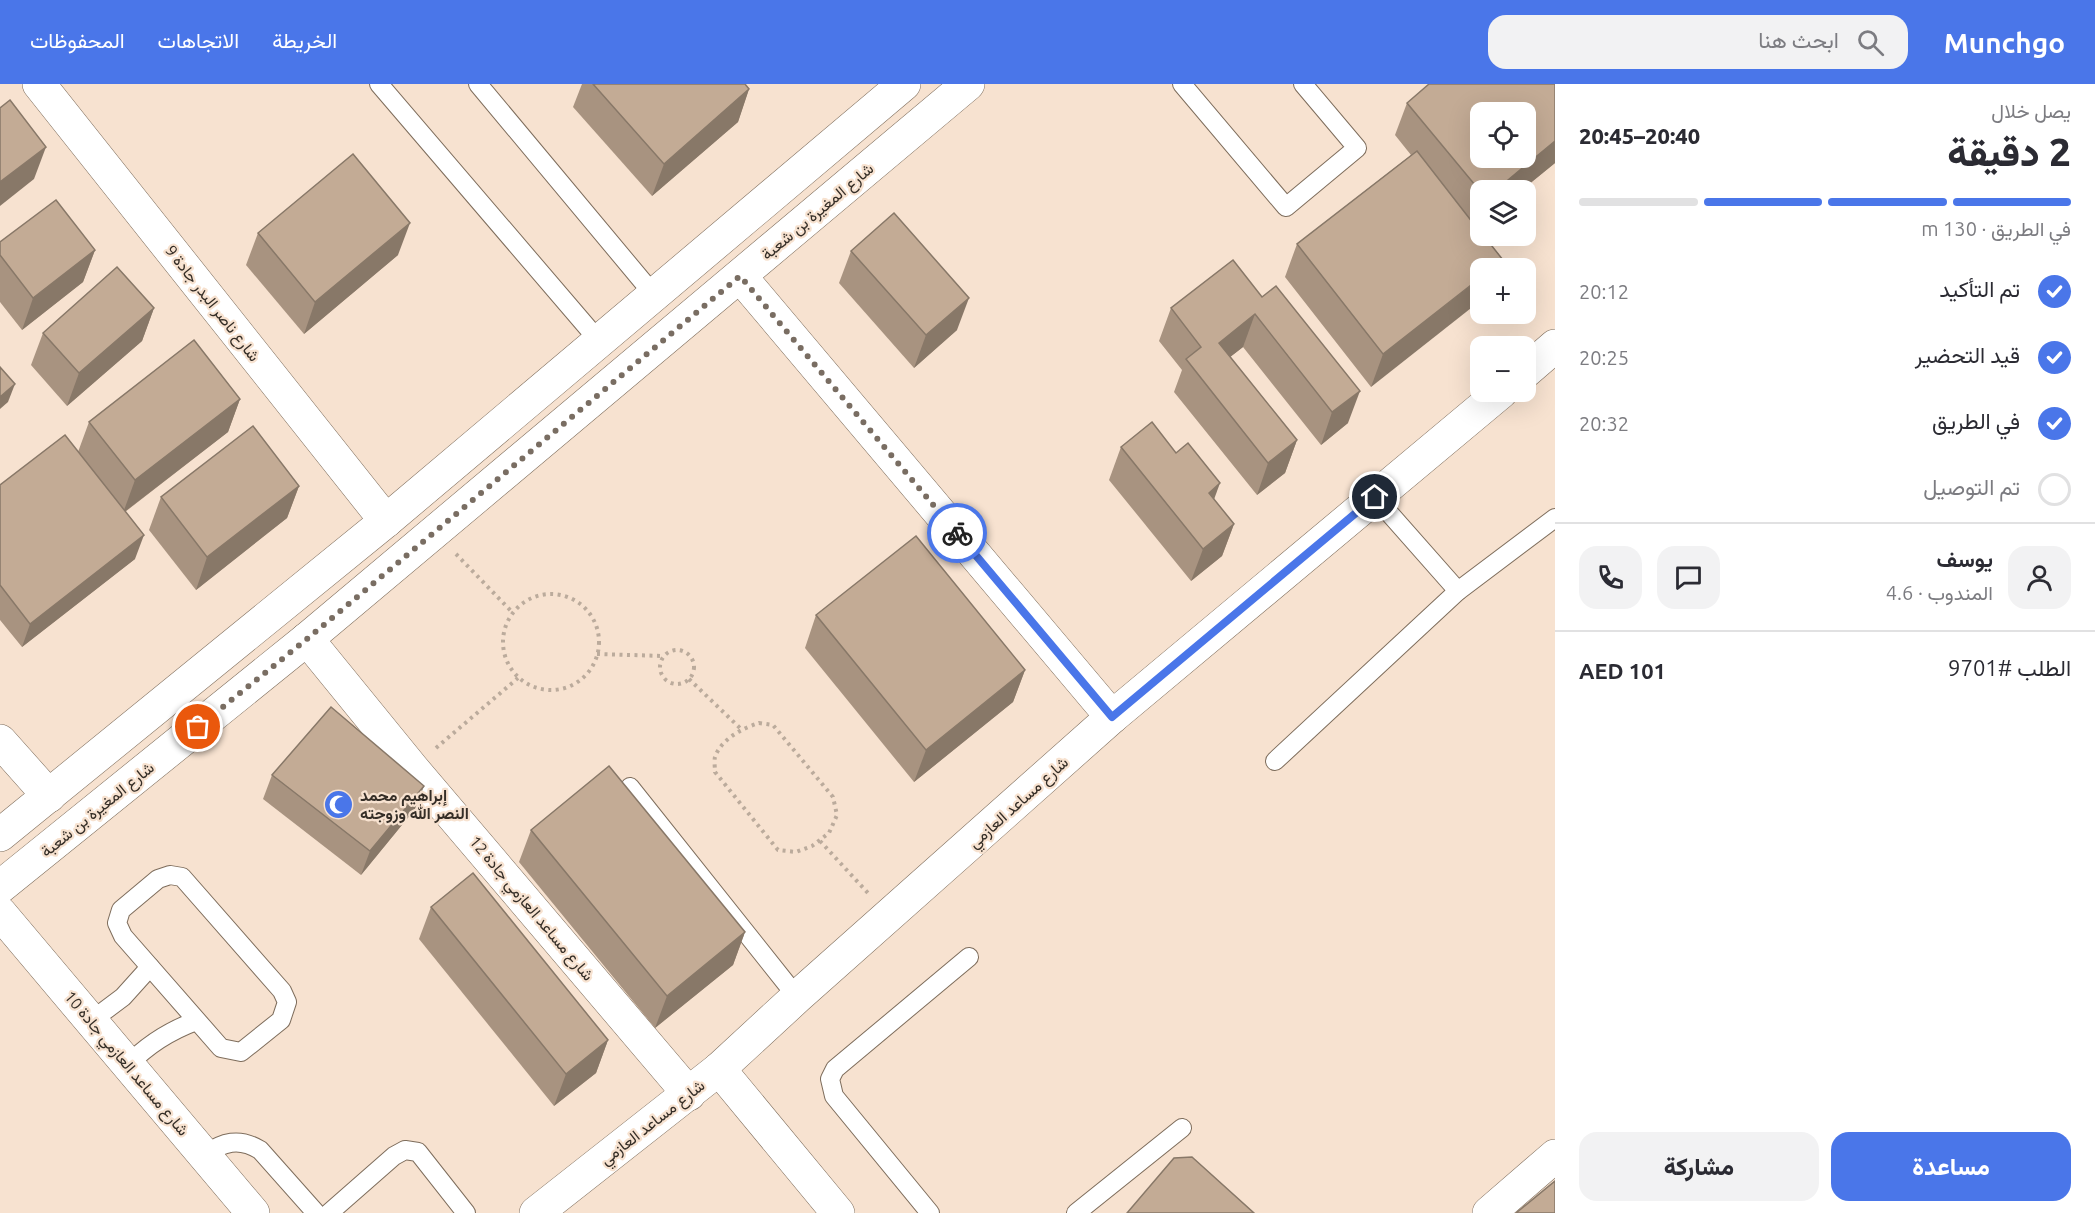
<!DOCTYPE html>
<html lang="ar">
<head>
<meta charset="utf-8">
<style>
	body { margin:0; font-family:Ubuntu,Vazirmatn,sans-serif; background:#f2f2f3; color:#2b2b33; direction:rtl; height:100vh; display:flex; flex-direction:column; font-size:22px; white-space:nowrap }
	* { box-sizing:border-box; margin:0 }
	p { font-size:20px; color:#7c7c81 }
	.icon { flex:none; width:33px; height:33px; fill:none; stroke:currentColor; stroke-width:2; stroke-linecap:round; stroke-linejoin:round }
	.map { position:relative; flex:1; overflow:hidden; direction:ltr }
	.panel { display:flex; flex-direction:column; background:#fff; width:540px }
	.panel>* { flex:none }
	.controls { position:absolute; left:1470px; top:18px; display:grid; gap:12px }
	.controls a { display:grid; place-items:center; width:66px; height:66px; border-radius:12px; background:#fff; box-shadow:0 6px 24px #0002; font-size:30px }
	.pin { position:absolute; display:grid; place-items:center; width:51px; height:51px; color:#fff; margin:-26px; border:3px solid #fff; border-radius:50%; box-shadow:0 2px 6px #0007 }
	.courier { position:absolute; display:grid; place-items:center; width:60px; height:60px; margin:-30px; border:4px solid #4a76e9; border-radius:50%; background:#fff; color:#222; box-shadow:0 2px 8px #0007 }
	.overview em { font-style:normal; font-weight:800 }
	.overview div { display:flex; flex-direction:column-reverse }
	.overview { display:flex; align-items:center; justify-content:space-between; height:102px; padding:0 24px }
	h1 { font-size:39px; font-weight:800; line-height:45px }
	.bar { display:grid; grid-template-columns:repeat(4,1fr); gap:9px 6px; align-content:center; height:72px; padding:0 24px }
	.bar i { height:8px; border-radius:4px; background:#e1e1e2 }
	.bar .active { background:#4a76e9 }
	.bar p { grid-column:span 4 }
	.line { display:flex; align-items:center; gap:15px; padding:0 24px; border-top:2px solid #e1e1e2 }
	.line div { flex:1 }
	.round { display:grid; place-items:center; flex:none; width:63px; height:63px; border-radius:18px; background:#f2f2f3 }
	ol { padding:0 24px; list-style:none }
	li { display:flex; align-items:center; gap:18px; height:66px }
	li p { margin-inline-start:auto }
	li .icon { padding:6px; border-radius:50%; background:#4a76e9; color:#fff; stroke-width:4 }
	li:last-child { color:#7c7c81 }
	li i { width:33px; height:33px; border:3px solid #e1e1e2; border-radius:50% }
	.button { display:flex; gap:12px; margin-top:auto; padding:12px 24px }
	.button a { flex:1; height:69px; border-radius:18px; background:#4a76e9; color:#fff; font-size:24px; font-weight:800; line-height:69px; text-align:center }
	.button a+a { background:#f2f2f3; color:#2b2b33 }
	header { display:flex; align-items:center; gap:36px; box-sizing:border-box; height:84px; padding:0 30px; background:#4a76e9; color:#fff }
	header strong { font-size:28px }
	nav { display:flex; gap:33px; margin-inline-start:auto; font-size:21px }
	.search { width:420px; height:54px; background:#f2f2f3; display:flex; align-items:center; gap:15px; box-sizing:border-box; padding:0 21px; border-radius:18px; color:#7c7c81; font-size:22px }
	main { display:flex; flex:1; min-height:0 }
	.map>svg:first-child { display:block }
</style>
</head>
<body>
<header>
<strong>Munchgo</strong>
<div class="search"><svg class="icon" aria-label="search" viewBox="0 0 24 24"><circle cx="10" cy="10" r="6"/><path d="M15 15l6 6"/></svg>ابحث هنا</div>
<nav><a>الخريطة</a><a>الاتجاهات</a><a>المحفوظات</a></nav>
</header>
<main>
<section class="panel">
<div class="overview"><div><h1>2 دقيقة</h1><p>يصل خلال</p></div><em>20:40–20:45</em></div>
<div class="bar"><i class="active"></i><i class="active"></i><i class="active"></i><i></i><p>في الطريق · 130 m</p></div>
<ol>
<li><svg class="icon" aria-label="check" viewBox="0 0 24 24"><path d="M5 12l5 5 9-10"/></svg>تم التأكيد<p>20:12</p></li>
<li><svg class="icon" aria-label="check" viewBox="0 0 24 24"><path d="M5 12l5 5 9-10"/></svg>قيد التحضير<p>20:25</p></li>
<li><svg class="icon" aria-label="check" viewBox="0 0 24 24"><path d="M5 12l5 5 9-10"/></svg>في الطريق<p>20:32</p></li>
<li><i></i>تم التوصيل</li>
</ol>
<div class="line" style="height:108px"><a class="round"><svg class="icon" aria-label="person" viewBox="0 0 24 24"><circle cx="12" cy="8" r="4"/><path d="M4 21q1-7 8-7t8 7"/></svg></a><div><b>يوسف</b><p>المندوب · 4.6</p></div><a class="round"><svg class="icon" aria-label="chat" viewBox="0 0 24 24"><path d="M4 5h16v11H9l-5 4z"/></svg></a><a class="round"><svg class="icon" aria-label="phone" viewBox="0 0 24 24"><path d="M5 4h4l2 5-3 2q2 4 5 5l2-3 5 2v4C11 20 4 13 5 4z"/></svg></a></div>
<div class="line" style="height:78px"><div>الطلب #9701</div><b>AED 101</b></div>
<div class="button"><a>مساعدة</a><a>مشاركة</a></div>
</section>
<div class="map">
<svg width="1555" height="1129" viewBox="0 0 1555 1129">
	<rect width="100%" height="100%" fill="#f7e2d0"/>
	<g fill="none" stroke-linecap="round" stroke-linejoin="round">
		<defs>
			<g id="service">
				<polyline points="379,0 599,257"/>
				<polyline points="478,0 654,211"/>
				<polyline points="1182,0 1286,123 1357,64 1303,0"/>
				<polyline points="1375,413 1458,507"/>
				<polyline points="1275,677 1458,507 1555,434"/>
				<polyline points="630,703 797,913"/>
				<polygon points="170,791 182,793 282,907 287,918 281,936 241,968 221,964 123,852 117,839 121,826 158,795"/>
				<polyline points="91,937 123,913 150,883"/>
				<path d="M128 981C148 960 169 947 196 937"/>
				<path d="M204 1071C223 1058 239 1053 260 1066L316 1129"/>
				<polyline points="329,1129 394,1072 405,1066 418,1068 466,1129"/>
				<polyline points="930,1129 834,1012 830,995 835,985 969,873"/>
				<polyline points="1076,1129 1182,1044"/>
			</g>
			<g id="minor">
				<polyline points="39,0 386,437"/>
				<polyline points="740,192 1112,633"/>
				<polyline points="307,555 412,684 689,1010"/>
				<polyline points="0,657 49,712"/>
				<polyline points="0,829 253,1129"/>
				<polyline points="719,985 838,1129"/>
				<polyline points="1489,1129 1555,1072"/>
			</g>
			<g id="tertiary">
				<polyline points="1526,287 1555,262"/>
				<polyline points="536,1129 719,985 797,913 1112,633 1501,308"/>
			</g>
			<g id="secondary">
				<polyline points="0,751 386,437 904,0"/>
				<polyline points="0,803 307,555 968,0"/>
			</g>
		</defs>
		<use href="#service" stroke="#7e6d5c" stroke-width="20"/>
		<use href="#minor" stroke="#7e6d5c" stroke-width="34"/>
		<use href="#tertiary" stroke="#7e6d5c" stroke-width="34"/>
		<use href="#secondary" stroke="#7e6d5c" stroke-width="34"/>
		<g stroke="#bbab9c" stroke-width="4" stroke-dasharray="3 4.5" stroke-linecap="butt">
			<polyline points="456,470 513,529"/>
			<circle cx="551" cy="558" r="48"/>
			<circle cx="677" cy="583" r="17"/>
			<polyline points="597,570 664,572"/>
			<polyline points="689,595 741,645"/>
			<path d="M759 639 773 641 833 713 837 731 829 749 812 762 796 768 778 766 715 688C715 684 714 677 715 673 721 655 743 644 759 639Z"/>
			<polyline points="436,664 518,594"/>
			<polyline points="820,757 868,809"/>
		</g>
		<use href="#service" stroke="#fff" stroke-width="18"/>
		<use href="#minor" stroke="#fff" stroke-width="33"/>
		<use href="#tertiary" stroke="#fff" stroke-width="33"/>
		<use href="#secondary" stroke="#fff" stroke-width="33"/>
	</g>
	<g fill="#a89380">
		<polygon points="582,0 745,0 749,5 738,38 652,112 573,23"/>
		<polygon points="1555,0 1555,79 1522,106 1480,106 1480,142 1478,144 1503,176 1500,184 1480,184 1371,303 1285,193 1297,160 1411,71 1395,51 1407,19"/>
		<polygon points="258,149 398,171 304,250 246,181"/>
		<polygon points="0,158 95,166 83,198 22,246 0,218"/>
		<polygon points="851,167 957,246 914,284 839,199"/>
		<polygon points="1233,176 1348,339 1321,361 1243,263 1230,273 1297,356 1285,389 1257,411 1174,308 1182,286 1159,257 1171,224"/>
		<polygon points="154,224 142,257 67,322 31,281 43,249"/>
		<polygon points="240,315 228,348 125,428 135,475 22,563 0,536 0,401 78,368 89,338"/>
		<polygon points="1121,363 1234,440 1222,472 1191,497 1109,396"/>
		<polygon points="299,402 287,434 196,506 149,446 161,413"/>
		<polygon points="816,531 1025,586 1013,618 914,698 805,564"/>
		<polygon points="272,691 415,725 361,791 263,715"/>
		<polygon points="531,746 745,848 733,881 655,944 519,778"/>
		<polygon points="431,823 608,956 596,989 554,1022 419,855"/>
	</g>
	<g fill="#887868">
		<polygon points="749,5 738,38 652,112 664,80"/>
		<polygon points="1555,57 1555,79 1522,106 1496,106"/>
		<polygon points="46,63 34,95 0,122 0,98"/>
		<polygon points="1480,131 1480,142 1475,146"/>
		<polygon points="410,139 398,171 304,250 315,218"/>
		<polygon points="95,166 83,198 22,246 33,214"/>
		<polygon points="1503,176 1500,184 1493,184"/>
		<polygon points="1480,194 1480,217 1371,303 1383,270"/>
		<polygon points="969,214 957,246 914,284 926,251"/>
		<polygon points="154,224 142,257 67,322 79,289"/>
		<polygon points="1255,230 1243,263 1207,291 1219,259"/>
		<polygon points="15,300 8,318 0,325 0,313"/>
		<polygon points="1360,307 1348,339 1321,361 1332,328"/>
		<polygon points="240,315 228,348 123,429 135,396"/>
		<polygon points="1297,356 1285,389 1257,411 1268,379"/>
		<polygon points="1220,399 1208,432 1209,409"/>
		<polygon points="299,402 287,434 196,506 207,473"/>
		<polygon points="1234,440 1222,472 1191,497 1203,465"/>
		<polygon points="144,451 135,475 22,563 30,540"/>
		<polygon points="1025,586 1013,618 914,698 926,666"/>
		<polygon points="424,702 415,725 361,791 370,767"/>
		<polygon points="745,848 733,881 655,944 667,912"/>
		<polygon points="608,956 596,989 554,1022 566,990"/>
	</g>
	<g fill="#c3ab95" stroke="#887868" stroke-width="1.5" fill-rule="evenodd">
		<polygon points="593,0 745,0 749,5 664,80"/>
		<path d="M1429 0H1555V57L1496 106 1480 107 1407 19ZM1480 28H1526V74H1480Z"/>
		<polygon points="10,16 46,63 0,98 0,24"/>
		<polygon points="1417,67 1480,148 1480,152 1484,152 1503,176 1493,184 1480,184 1480,194 1383,270 1297,160"/>
		<polygon points="353,70 410,139 315,218 258,149"/>
		<polygon points="56,116 95,166 33,214 0,171 0,158"/>
		<polygon points="894,129 969,214 926,251 851,167"/>
		<polygon points="1233,176 1262,213 1276,202 1360,307 1332,328 1255,230 1219,259 1297,356 1268,379 1186,275 1201,263 1171,224"/>
		<polygon points="117,183 154,224 79,289 43,249"/>
		<polygon points="194,256 240,315 135,396 89,338"/>
		<polygon points="0,283 15,300 0,313"/>
		<polygon points="1152,338 1176,369 1188,359 1220,399 1209,409 1234,440 1203,465 1121,363"/>
		<polygon points="253,342 299,402 207,473 161,413"/>
		<polygon points="65,351 144,451 30,540 0,501 0,401"/>
		<polygon points="916,452 1025,586 926,666 816,531"/>
		<polygon points="331,623 424,702 370,767 272,691"/>
		<polygon points="609,682 745,848 667,912 531,746"/>
		<polygon points="473,789 608,956 566,990 431,823"/>
		<polygon points="1192,1073 1254,1129 1127,1129 1174,1074"/>
		<polygon points="1555,1097 1555,1129 1516,1129"/>
	</g>
	<g fill="none" stroke-linecap="round" stroke-linejoin="round">
		<polyline stroke="#796d62" stroke-width="6" stroke-dasharray="0 10.8" points="198,643 307,555 740,192 957,449"/>
		<polyline stroke="#4a76e9" stroke-width="8" points="957,449 1112,633 1375,413"/>
	</g>
	<defs>
		<symbol id="mosque-disc" viewBox="-11 -11 22 22"><circle r="9.5" fill="#4a76e9" stroke="#f7e2d0"/><path d="M3.5-4.9A6 6 0 1 0 3.5 4.9A5 5 0 1 1 3.5-4.9Z" fill="#fff"/></symbol>
	</defs>
	<g fill-rule="evenodd">
		<use href="#mosque-disc" x="322" y="704" width="33" height="33"/>
	</g>
	<g text-anchor="middle" dominant-baseline="central" stroke-width="4.5" stroke-linejoin="round" paint-order="stroke">
		<g font-size="16" fill="#352e27" stroke="#f7e2d0">
			<text transform="translate(817 127) rotate(-40)">شارع المغيرة بن شعبة</text>
			<text transform="translate(213 219) rotate(52)">شارع ناصر البدر جادة 9</text>
			<text transform="translate(1018 718) rotate(-42)">شارع مساعد العازمي</text>
			<text transform="translate(97 725) rotate(-39)">شارع المغيرة بن شعبة</text>
			<text transform="translate(532 824) rotate(50)">شارع مساعد العازمي جادة 12</text>
			<text transform="translate(127 979) rotate(50)">شارع مساعد العازمي جادة 10</text>
			<text transform="translate(652 1038) rotate(-38)">شارع مساعد العازمي</text>
		</g>
		<g font-size="16" font-weight="bold" fill="#352e27" stroke="#f7e2d0" text-anchor="start">
			<text x="360" y="711">إبراهيم محمد<tspan x="360" dy="18">النصر الله وزوجته</tspan></text>
		</g>
	</g>
</svg>
<div class="controls">
<a><svg class="icon" aria-label="locate" viewBox="0 0 24 24"><circle cx="12" cy="12" r="6"/><path d="M12 2v4M12 18v4M2 12h4M18 12h4"/></svg></a>
<a><svg class="icon" aria-label="layers" viewBox="0 0 24 24"><path d="M12 4l9 5-9 5-9-5zM3 14l9 5 9-5"/></svg></a>
<a>+</a>
<a>−</a>
</div>
<div class="pin" style="left:198px;top:643px;background:#ea580c"><svg class="icon" aria-label="bag" viewBox="0 0 24 24"><path d="M5 8h14l-1 12H6zM9 8a3 3 0 0 1 6 0"/></svg></div>
<div class="pin" style="left:1375px;top:413px;background:#1f2937"><svg class="icon" aria-label="home" viewBox="0 0 24 24"><path d="M3 11l9-7 9 7M6 9v11h12V9"/></svg></div>
<div class="courier" style="left:957px;top:449px"><svg class="icon" aria-label="bike" viewBox="0 0 24 24"><circle cx="6" cy="16" r="4"/><circle cx="18" cy="16" r="4"/><path d="M6 16l4-8h5l3 8M10 8l3 8H6M13 5h3"/></svg></div>
</div>
</main>
</body>
</html>
